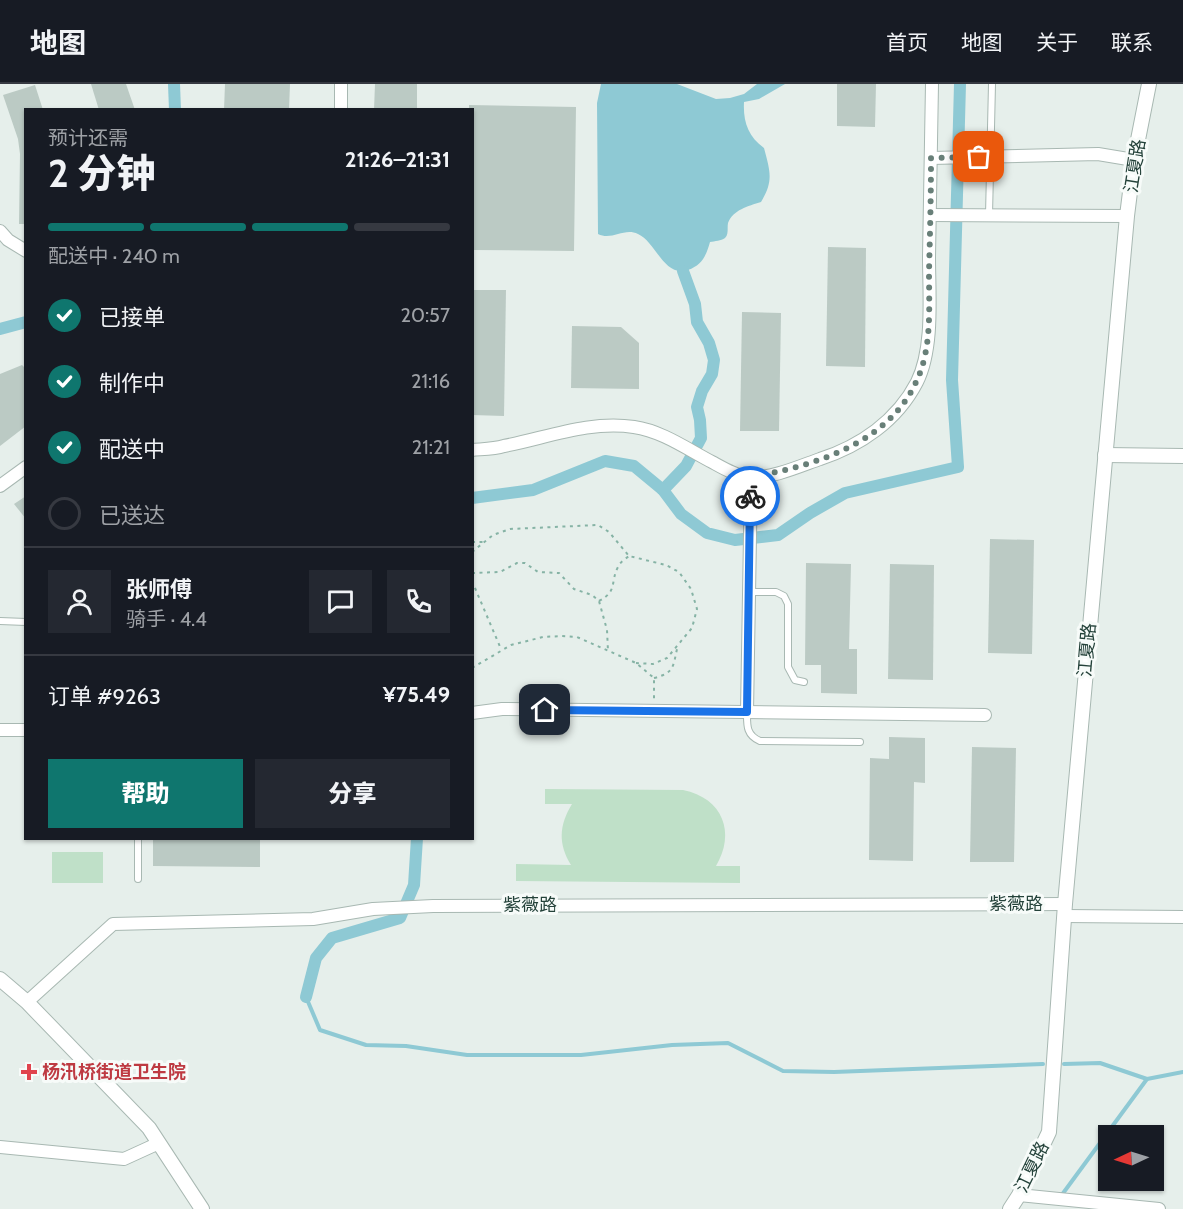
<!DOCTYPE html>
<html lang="zh">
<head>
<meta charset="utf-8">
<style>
	body { margin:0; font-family:Cabin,"Noto Sans SC",sans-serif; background:#242831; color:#f1f3f6; height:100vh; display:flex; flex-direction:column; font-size:22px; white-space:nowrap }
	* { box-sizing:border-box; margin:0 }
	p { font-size:20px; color:#9ea1a6 }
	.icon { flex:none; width:33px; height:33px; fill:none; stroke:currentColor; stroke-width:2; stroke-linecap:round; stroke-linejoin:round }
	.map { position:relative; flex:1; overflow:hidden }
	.details { position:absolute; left:24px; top:24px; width:450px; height:732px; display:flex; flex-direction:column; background:#171b24; border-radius:0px; box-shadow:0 2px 4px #0004 }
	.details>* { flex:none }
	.needle { width:39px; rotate:266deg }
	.tools { position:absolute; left:1098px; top:1041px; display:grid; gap:12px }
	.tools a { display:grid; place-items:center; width:66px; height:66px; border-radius:0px; background:#171b24; box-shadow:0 2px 4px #0004; font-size:30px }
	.pin { position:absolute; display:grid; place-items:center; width:51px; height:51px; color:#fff; margin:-26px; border-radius:12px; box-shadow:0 3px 9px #0006 }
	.courier { position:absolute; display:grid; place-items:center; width:60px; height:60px; margin:-30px; border:4px solid #1a73e8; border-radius:50%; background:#fff; color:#222; box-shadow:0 2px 8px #0007 }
	.headline em { font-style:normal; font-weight:800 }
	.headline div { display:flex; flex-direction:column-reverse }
	.headline { display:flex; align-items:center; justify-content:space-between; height:102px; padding:0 24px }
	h1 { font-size:39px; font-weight:800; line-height:45px }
	.bar { display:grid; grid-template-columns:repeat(4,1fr); gap:9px 6px; align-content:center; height:72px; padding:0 24px }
	.bar i { height:8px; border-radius:4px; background:#363941 }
	.bar .active { background:#0f766e }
	.bar p { grid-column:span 4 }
	.line { display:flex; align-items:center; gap:15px; padding:0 24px; border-top:2px solid #363941 }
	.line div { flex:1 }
	.round { display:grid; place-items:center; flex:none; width:63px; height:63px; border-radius:0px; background:#242831 }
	ol { padding:0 24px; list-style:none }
	li { display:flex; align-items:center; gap:18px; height:66px }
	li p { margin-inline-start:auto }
	li .icon { padding:6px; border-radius:50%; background:#0f766e; color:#fff; stroke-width:4 }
	li:last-child { color:#9ea1a6 }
	li i { width:33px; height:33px; border:3px solid #363941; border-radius:50% }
	.primary-button { display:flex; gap:12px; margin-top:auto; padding:12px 24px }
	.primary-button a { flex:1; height:69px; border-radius:0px; background:#0f766e; color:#fff; font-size:24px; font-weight:800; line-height:69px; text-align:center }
	.primary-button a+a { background:#242831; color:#f1f3f6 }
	header { display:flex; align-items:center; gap:36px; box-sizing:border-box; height:84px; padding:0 30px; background:#171b24; border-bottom:2px solid #363941 }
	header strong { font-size:28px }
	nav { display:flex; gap:33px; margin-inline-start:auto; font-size:21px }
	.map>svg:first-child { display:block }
</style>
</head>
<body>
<header>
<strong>地图</strong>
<nav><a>首页</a><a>地图</a><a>关于</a><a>联系</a></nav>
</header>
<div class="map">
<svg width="1183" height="1125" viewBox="0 0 1183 1125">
	<rect width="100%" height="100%" fill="#e6efeb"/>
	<g fill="#bfe0c8">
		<path d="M545 705 683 706C723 714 736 749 716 782H740V799L516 797V780L571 781C558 760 559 741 572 720H545Z"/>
		<rect x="52" y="768" width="51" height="31"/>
	</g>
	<path fill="#8ec9d4" d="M601 0H677L716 15 730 14 744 10 757 0H785L759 15 744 18C743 38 748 52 764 64 770 87 774 97 761 118 748 122 733 126 728 139 727 144 729 150 725 154 721 157 715 157 710 158 706 172 702 181 688 186 664 194 656 158 638 150 624 143 612 157 598 150L597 19Z"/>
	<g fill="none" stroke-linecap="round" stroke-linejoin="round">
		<g stroke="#8ec9d4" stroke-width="4">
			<polyline points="306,913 320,946 366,961 406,962 467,971 581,971 672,961 728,959 783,987 834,988 1043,980"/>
			<polyline points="1064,980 1100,979 1147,995"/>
			<polyline points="1061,1112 1147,995 1183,988"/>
		</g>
		<g stroke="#8ec9d4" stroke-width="12">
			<polyline points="174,0 175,26"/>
			<polyline points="0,245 26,238"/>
			<polyline points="663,406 686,382 701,354 700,336 697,323 702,307 712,290 714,276 709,259 697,238 695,220 683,187"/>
			<polyline points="472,414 533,406 605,377 634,382 663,406 681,430 707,449 735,456 778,451 810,429 845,409 958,383 952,296 960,0"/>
			<polyline points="306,913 316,874 332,854 400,834 414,801 417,754"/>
		</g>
	</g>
	<g fill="#bbcac4">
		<polygon points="91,0 126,0 135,26 99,26"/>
		<polygon points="225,0 290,0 289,26 224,26"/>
		<polygon points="375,0 417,0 417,26 374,26"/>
		<polygon points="837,0 876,0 875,43 837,42"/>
		<polygon points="35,1 43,26 26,26 26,140 19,140 20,70 18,55 3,11"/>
		<polygon points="469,21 576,23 574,167 472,166 472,26 469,26"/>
		<polygon points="828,163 866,164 865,283 826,282"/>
		<polygon points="472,206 506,206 504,332 472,331"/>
		<polygon points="742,228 781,229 779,347 740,347"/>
		<polygon points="572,242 621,243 639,259 639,305 571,304"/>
		<polygon points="22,281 26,285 26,342 0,362 0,290"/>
		<polygon points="26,412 26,435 14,420"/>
		<polygon points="990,455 1034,456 1032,570 988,569"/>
		<polygon points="806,479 851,480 849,565 857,565 857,610 821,609 821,581 805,581"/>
		<polygon points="890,480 934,481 933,596 888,595"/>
		<polygon points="889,653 925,654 925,699 914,698 913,777 869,776 870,674 889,675"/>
		<polygon points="972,663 1016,664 1014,778 970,778"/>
		<polygon points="153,754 260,754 260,783 153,782"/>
	</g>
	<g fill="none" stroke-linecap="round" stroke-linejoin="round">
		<defs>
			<g id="service">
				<polyline points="989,131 992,0"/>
				<polyline points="749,508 776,508 784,512 788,520 788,583 795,596 804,598"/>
				<polyline points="0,537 26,538"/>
				<path d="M747 628C747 641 746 651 760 657L860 658"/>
				<polyline points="138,795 138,754"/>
			</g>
			<g id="minor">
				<polyline points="341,26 341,0"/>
				<polyline points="931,74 1098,70 1134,76"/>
				<polyline points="930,131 1127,132"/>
				<polyline points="0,147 8,156 26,167"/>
				<path d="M472 366C483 365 494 365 504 362 546 354 590 336 634 343 662 347 687 365 712 378 723 384 736 392 750 393 771 395 800 382 820 375 860 362 897 337 917 298 934 264 929 210 929 173 930 115 931 58 932 0"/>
				<polyline points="0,402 26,383"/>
				<polyline points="747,628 751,393"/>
				<polyline points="472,629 502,625 985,631"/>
				<polyline points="0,646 26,646"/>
				<polyline points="1064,832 1183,833"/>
				<polyline points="27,918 113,840 313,835 373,825 433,822 1065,820"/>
				<polyline points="0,1063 124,1075 159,1059"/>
				<polyline points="1019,1111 1159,1125"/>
			</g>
			<g id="tertiary">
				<polyline points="1105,371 1183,372"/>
				<polyline points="0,895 27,918 149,1044 202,1125"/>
				<polyline points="1010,1125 1019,1111 1049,1048 1065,820 1127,132 1134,76 1149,0"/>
			</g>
		</defs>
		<use href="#service" stroke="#a8b8b2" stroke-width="8"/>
		<use href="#minor" stroke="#a8b8b2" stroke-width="14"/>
		<use href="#tertiary" stroke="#a8b8b2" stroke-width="16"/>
		<g stroke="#86b3a5" stroke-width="2" stroke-dasharray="3 4.5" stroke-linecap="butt">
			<polyline points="472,458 483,458"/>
			<polyline points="472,468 493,451 510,445 598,441 609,448 629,472 666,481 679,488 691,505 697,525 692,544 667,574 653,580 636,579"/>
			<polyline points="472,489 500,488 517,479 525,479 538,488 559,489 574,505 592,511 599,517 607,546 608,567"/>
			<polyline points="472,497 501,565"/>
			<path d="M599 517C618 507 610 498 618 483 620 478 625 475 629 472"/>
			<polyline points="472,584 511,561 543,553 562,552 577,553 636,579 654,594 654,615"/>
			<path d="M654 594C674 589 673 583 677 565"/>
		</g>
		<use href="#service" stroke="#fff" stroke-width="6"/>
		<use href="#minor" stroke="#fff" stroke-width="12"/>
		<use href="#tertiary" stroke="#fff" stroke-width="14"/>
	</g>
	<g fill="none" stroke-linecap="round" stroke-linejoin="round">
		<path stroke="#687f78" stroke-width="6" stroke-dasharray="0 10.8" d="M750 412 751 393C813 382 889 360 917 296 932 264 929 223 929 188 930 150 931 112 931 74L979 73"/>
		<polyline stroke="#1a73e8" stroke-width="8" points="545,626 747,628 750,412"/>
	</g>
	<path fill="#e0444e" stroke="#f7fbf9" stroke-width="2" d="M26 979h6v6h6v6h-6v6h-6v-6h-6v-6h6z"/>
	<g text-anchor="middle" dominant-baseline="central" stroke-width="6" stroke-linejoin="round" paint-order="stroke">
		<g font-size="18" fill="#24423a" stroke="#f7fbf9">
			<text transform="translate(1135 82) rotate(-81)">江夏路</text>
			<text transform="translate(1087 566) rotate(-85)">江夏路</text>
			<text x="1016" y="820">紫薇路</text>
			<text x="530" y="821">紫薇路</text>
			<text transform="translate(1032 1083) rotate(-64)">江夏路</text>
		</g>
		<g font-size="18" font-weight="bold" fill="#be3a42" stroke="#f7fbf9" text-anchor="start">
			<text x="42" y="988">杨汛桥街道卫生院</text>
		</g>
	</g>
</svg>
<div class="tools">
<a><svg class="needle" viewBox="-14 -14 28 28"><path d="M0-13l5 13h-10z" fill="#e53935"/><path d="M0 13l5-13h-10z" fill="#9ea1a6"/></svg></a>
</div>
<div class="pin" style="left:979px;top:73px;background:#ea580c"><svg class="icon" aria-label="bag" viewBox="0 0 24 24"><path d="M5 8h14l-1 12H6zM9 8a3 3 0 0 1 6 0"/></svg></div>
<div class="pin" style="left:545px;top:626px;background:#1f2937"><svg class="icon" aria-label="home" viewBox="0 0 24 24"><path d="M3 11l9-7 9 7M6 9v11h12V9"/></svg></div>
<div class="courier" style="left:750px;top:412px"><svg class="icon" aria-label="bike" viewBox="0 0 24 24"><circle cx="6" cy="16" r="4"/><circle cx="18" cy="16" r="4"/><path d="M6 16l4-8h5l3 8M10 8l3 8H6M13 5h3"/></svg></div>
<section class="details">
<div class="headline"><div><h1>2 分钟</h1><p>预计还需</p></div><em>21:26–21:31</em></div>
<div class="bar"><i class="active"></i><i class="active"></i><i class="active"></i><i></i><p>配送中 · 240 m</p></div>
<ol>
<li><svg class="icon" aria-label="check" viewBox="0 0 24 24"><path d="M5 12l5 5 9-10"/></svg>已接单<p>20:57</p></li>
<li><svg class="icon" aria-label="check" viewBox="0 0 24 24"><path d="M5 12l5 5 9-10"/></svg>制作中<p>21:16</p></li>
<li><svg class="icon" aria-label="check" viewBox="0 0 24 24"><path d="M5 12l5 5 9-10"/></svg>配送中<p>21:21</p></li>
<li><i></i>已送达</li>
</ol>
<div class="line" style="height:108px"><a class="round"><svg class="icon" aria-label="person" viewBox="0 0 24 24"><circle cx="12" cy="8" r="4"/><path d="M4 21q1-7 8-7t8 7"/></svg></a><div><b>张师傅</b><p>骑手 · 4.4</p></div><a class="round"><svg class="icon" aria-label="chat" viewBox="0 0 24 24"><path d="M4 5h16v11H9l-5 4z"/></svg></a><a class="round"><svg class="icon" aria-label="phone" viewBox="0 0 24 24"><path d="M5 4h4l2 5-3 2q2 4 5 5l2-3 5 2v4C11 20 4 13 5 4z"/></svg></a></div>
<div class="line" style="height:78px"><div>订单 #9263</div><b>¥75.49</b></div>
<div class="primary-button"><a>帮助</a><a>分享</a></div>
</section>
</div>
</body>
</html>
